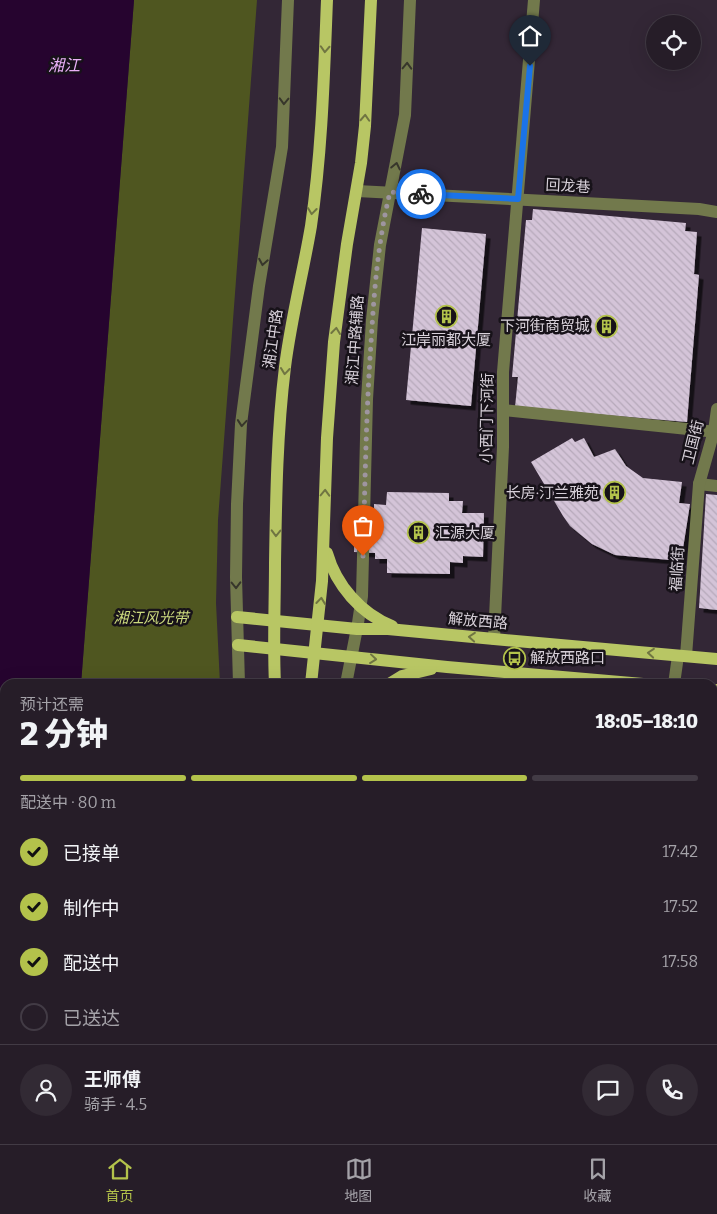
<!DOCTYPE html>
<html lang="zh">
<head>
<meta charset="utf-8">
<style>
	body { margin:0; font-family:Bitter,"Noto Sans SC",serif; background:#322a34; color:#f1f3f6; height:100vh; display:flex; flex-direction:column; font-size:19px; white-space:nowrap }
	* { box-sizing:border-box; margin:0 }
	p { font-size:16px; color:#a4a2a8 }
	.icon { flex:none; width:28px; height:28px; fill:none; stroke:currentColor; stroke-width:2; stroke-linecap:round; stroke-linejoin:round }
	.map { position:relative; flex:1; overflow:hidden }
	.sheet { position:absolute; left:0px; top:679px; width:718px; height:466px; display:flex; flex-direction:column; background:#261d28; border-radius:15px 15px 0 0; box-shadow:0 5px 20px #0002,0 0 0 1px #423b45 }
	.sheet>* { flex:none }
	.buttons { position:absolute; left:646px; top:15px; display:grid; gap:10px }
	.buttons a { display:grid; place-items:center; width:55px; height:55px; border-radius:50%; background:#261d28; box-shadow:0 5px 20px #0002,0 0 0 1px #423b45; font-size:25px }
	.pin { position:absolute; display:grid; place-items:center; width:42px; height:42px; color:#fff; margin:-51px -21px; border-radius:50% 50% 50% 0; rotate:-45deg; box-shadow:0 0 5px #0007 }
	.pin .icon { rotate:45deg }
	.courier { position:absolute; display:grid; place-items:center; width:50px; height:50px; margin:-25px; border:4px solid #1a73e8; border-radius:50%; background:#fff; color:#222; box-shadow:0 1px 6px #0007 }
	.summary em { font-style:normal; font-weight:800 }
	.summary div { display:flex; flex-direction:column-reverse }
	.summary { display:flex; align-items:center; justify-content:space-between; height:85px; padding:0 20px }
	h1 { font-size:32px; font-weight:800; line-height:38px }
	.bar { display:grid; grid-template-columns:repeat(4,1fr); gap:8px 5px; align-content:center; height:60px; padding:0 20px }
	.bar i { height:6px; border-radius:4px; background:#423b45 }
	.bar .on { background:#b3c24b }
	.bar p { grid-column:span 4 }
	.line { display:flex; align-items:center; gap:12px; padding:0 20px; border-top:1px solid #423b45 }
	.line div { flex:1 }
	.round { display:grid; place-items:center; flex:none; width:52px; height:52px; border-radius:26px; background:#322a34 }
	ol { padding:0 20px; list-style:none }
	li { display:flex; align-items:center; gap:15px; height:55px }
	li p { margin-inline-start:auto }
	li .icon { padding:5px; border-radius:50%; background:#b3c24b; color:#111; stroke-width:4 }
	li:last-child { color:#a4a2a8 }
	li i { width:28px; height:28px; border:2px solid #423b45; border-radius:50% }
	.tab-bar { display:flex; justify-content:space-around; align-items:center; height:70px; border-top:1px solid #423b45; background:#261d28; font-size:14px; color:#a4a2a8 }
	.tab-bar a { display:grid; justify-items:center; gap:2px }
	.tab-bar .on { color:#b3c24b }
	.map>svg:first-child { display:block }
</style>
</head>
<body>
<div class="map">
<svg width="717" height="1144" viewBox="0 0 717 1144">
	<defs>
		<pattern id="building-back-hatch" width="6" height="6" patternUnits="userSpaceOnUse" patternTransform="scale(1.25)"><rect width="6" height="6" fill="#d4c4d8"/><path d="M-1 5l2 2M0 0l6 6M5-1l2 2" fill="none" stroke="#b6a9ba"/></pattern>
		<filter id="shadow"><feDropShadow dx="4.5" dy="4.5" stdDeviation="0" flood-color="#0009"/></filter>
	</defs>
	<rect width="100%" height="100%" fill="#332736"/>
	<g fill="#4f5620">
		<polygon points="134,0 257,0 218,520 216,603 220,684 81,684"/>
		<rect x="160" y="1140" width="114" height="4"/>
	</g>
	<polygon fill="#26042f" points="0,0 134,0 81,684 5,684 5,1140 160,1140 160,1144 0,1144"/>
	<g fill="url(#building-back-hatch)" filter="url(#shadow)">
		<polygon points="533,209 686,223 685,231 697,232 694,274 699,275 687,422 515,407 518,377 512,377 526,220 532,220"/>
		<polygon points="422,228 486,234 471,406 406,400"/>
		<polygon points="572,438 575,442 584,438 594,457 615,449 626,466 643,478 682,482 679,503 690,504 681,561 615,555 592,544 570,526 563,516 531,462"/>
		<polygon points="387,492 449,493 449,501 463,501 462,513 484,513 483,557 463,556 463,563 450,562 450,574 387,573 387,559 375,559 375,553 354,552 355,509 374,509 374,504 386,505"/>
		<polygon points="706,494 717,495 717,610 699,608"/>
		<polygon points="712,830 717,830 714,855 717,855 716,878 712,878"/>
		<polygon points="717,935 717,1011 712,1010 712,949"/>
		<polygon points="712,1097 717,1098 717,1144 479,1144 479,1140 712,1140"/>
	</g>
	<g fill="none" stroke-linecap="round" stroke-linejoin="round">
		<g stroke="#72794c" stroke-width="12">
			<polyline points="357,191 699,209 717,212"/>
			<polyline points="503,410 717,432"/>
			<polyline points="699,484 717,486"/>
			<polyline points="494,639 503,447 503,372 534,0"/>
			<polyline points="686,656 699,484 714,431 717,409"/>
			<polyline points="239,684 236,577 237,504 241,424 259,286 282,147 288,0"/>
			<polyline points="346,684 358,623 362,596 367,399 372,320 380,245 405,115 410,0"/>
			<polyline points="674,684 678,656"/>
			<polyline points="712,818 717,819"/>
			<polyline points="712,1023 717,1024"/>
			<polyline points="712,1036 717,1037"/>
			<polyline points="288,1140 288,1144"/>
			<polyline points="402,1140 403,1144"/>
		</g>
		<g stroke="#b8c664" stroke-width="12">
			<path d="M327 553C336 585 361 614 392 626"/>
			<polyline points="237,617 357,629 388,629 494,639 717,659"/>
			<polyline points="238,645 447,667 643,684"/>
			<path d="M275 684C273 644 275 603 275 563 276 498 277 432 285 367 291 319 303 273 311 226 322 151 324 75 327 0"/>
			<polyline points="311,684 322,581 327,438 334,342 347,244 361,163 365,126 371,0"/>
			<polyline points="389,684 402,676 431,669"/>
			<polyline points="712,690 717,690"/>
			<polyline points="330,1140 331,1144"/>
			<polyline points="364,1140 365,1144"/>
		</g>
	</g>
	<defs><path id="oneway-chevron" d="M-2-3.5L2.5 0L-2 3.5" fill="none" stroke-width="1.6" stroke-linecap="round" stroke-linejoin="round" transform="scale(1.25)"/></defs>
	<g stroke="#707542">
		<use href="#oneway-chevron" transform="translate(325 49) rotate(93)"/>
		<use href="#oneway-chevron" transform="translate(365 118) rotate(-87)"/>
		<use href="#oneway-chevron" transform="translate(312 211) rotate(97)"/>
		<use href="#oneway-chevron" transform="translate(336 331) rotate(-83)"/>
		<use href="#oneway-chevron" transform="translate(285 371) rotate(96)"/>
		<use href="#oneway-chevron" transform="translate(325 493) rotate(-88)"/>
		<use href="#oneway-chevron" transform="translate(276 533) rotate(91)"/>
		<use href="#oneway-chevron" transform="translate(321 601) rotate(-84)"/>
		<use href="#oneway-chevron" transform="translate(472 637) rotate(-175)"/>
		<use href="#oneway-chevron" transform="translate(651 653) rotate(-175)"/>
		<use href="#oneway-chevron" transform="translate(373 659) rotate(6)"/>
	</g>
	<g stroke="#37362b">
		<use href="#oneway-chevron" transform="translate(407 66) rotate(-88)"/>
		<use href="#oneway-chevron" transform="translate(284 101) rotate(92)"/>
		<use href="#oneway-chevron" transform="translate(396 166) rotate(-78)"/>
		<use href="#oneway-chevron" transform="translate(263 262) rotate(100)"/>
		<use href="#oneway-chevron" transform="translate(242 423) rotate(95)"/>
		<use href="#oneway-chevron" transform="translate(236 585) rotate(89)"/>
	</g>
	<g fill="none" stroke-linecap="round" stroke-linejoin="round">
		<path stroke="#9e95a0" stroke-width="5" stroke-dasharray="0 9" d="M363 556C365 485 366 414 371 343 374 292 378 241 390 192L421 194"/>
		<polyline stroke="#1a73e8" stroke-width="6" points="421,194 518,199 530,66"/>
	</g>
	<defs>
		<symbol id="building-ring" viewBox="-11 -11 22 22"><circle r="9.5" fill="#171219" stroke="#b3c24b" stroke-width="1.5"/><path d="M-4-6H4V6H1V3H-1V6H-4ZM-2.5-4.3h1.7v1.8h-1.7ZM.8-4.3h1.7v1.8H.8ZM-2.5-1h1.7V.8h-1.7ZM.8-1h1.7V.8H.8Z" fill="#b3c24b"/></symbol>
		<symbol id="bus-ring" viewBox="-11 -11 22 22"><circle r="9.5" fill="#171219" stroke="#b3c24b" stroke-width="1.5"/><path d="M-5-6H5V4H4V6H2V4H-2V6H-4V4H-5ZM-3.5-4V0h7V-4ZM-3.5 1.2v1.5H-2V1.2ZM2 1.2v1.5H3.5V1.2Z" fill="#b3c24b"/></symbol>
	</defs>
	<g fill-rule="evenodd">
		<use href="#building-ring" x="434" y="304" width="25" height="25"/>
		<use href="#building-ring" x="594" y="314" width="25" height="25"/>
		<use href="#building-ring" x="602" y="480" width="25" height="25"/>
		<use href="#building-ring" x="406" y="520" width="25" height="25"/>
		<use href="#bus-ring" x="502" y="646" width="25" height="25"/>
	</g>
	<g text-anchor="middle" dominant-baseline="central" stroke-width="5" stroke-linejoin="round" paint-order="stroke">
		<g font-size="15" fill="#d7d0d9" stroke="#171219">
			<text transform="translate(568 186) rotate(3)">回龙巷</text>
			<text transform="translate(273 339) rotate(-82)">湘江中路</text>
			<text transform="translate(355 340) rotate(-86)">湘江中路辅路</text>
			<text transform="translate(487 418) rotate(-89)">小西门下河街</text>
			<text transform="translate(693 442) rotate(-76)">卫国街</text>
			<text transform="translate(677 569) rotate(-86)">福临街</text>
			<text transform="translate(478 621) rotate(5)">解放西路</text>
		</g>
		<g font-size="15" fill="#d7d0d9" stroke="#171219" text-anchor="end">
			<text x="590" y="326">下河街商贸城</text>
			<text x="446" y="340" text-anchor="middle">江岸丽都大厦</text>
			<text x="599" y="493">长房·汀兰雅苑</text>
			<text x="435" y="533" text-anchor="start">汇源大厦</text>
			<text x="530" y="658" text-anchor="start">解放西路口</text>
		</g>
		<g font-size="15" font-style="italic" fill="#ccda7e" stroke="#171219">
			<text x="151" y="618">湘江风光带</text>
		</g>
		<g font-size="16" font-style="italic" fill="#eab0f8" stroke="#171219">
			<text x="64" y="65">湘江</text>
		</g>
	</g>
</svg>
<div class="buttons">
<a><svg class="icon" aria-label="locate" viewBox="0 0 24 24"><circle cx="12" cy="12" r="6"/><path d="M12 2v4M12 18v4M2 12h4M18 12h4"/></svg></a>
</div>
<div class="pin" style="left:363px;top:556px;background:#ea580c"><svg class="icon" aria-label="bag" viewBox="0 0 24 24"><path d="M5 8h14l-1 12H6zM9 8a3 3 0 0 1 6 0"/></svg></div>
<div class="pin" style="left:530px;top:66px;background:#1f2937"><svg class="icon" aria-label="home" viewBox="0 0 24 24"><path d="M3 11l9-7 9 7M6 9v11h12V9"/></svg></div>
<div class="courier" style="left:421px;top:194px"><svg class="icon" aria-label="bike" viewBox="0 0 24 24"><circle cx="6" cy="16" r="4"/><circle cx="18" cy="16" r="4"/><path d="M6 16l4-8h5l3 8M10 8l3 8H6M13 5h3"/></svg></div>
<section class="sheet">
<div class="summary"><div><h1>2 分钟</h1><p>预计还需</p></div><em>18:05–18:10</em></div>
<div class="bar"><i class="on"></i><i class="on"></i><i class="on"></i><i></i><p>配送中 · 80 m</p></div>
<ol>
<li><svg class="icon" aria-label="check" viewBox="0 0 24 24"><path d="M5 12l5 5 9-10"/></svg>已接单<p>17:42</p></li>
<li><svg class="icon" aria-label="check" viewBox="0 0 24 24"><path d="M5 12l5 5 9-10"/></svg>制作中<p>17:52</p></li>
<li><svg class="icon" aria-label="check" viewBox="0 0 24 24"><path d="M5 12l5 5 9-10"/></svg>配送中<p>17:58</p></li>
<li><i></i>已送达</li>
</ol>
<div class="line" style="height:90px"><a class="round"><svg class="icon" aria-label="person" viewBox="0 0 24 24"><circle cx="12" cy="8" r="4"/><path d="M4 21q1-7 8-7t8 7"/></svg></a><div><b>王师傅</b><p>骑手 · 4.5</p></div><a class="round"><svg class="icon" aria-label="chat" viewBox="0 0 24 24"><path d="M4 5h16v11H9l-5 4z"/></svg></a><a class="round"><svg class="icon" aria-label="phone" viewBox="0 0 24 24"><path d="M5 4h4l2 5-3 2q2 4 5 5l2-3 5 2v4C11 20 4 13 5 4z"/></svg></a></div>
</section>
</div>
<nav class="tab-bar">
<a class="on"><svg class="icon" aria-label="home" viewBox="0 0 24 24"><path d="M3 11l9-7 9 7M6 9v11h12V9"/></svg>首页</a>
<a><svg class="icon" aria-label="map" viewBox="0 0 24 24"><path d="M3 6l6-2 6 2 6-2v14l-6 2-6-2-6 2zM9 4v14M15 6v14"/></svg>地图</a>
<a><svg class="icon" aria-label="saved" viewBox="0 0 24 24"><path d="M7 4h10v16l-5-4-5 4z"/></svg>收藏</a>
</nav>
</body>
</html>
